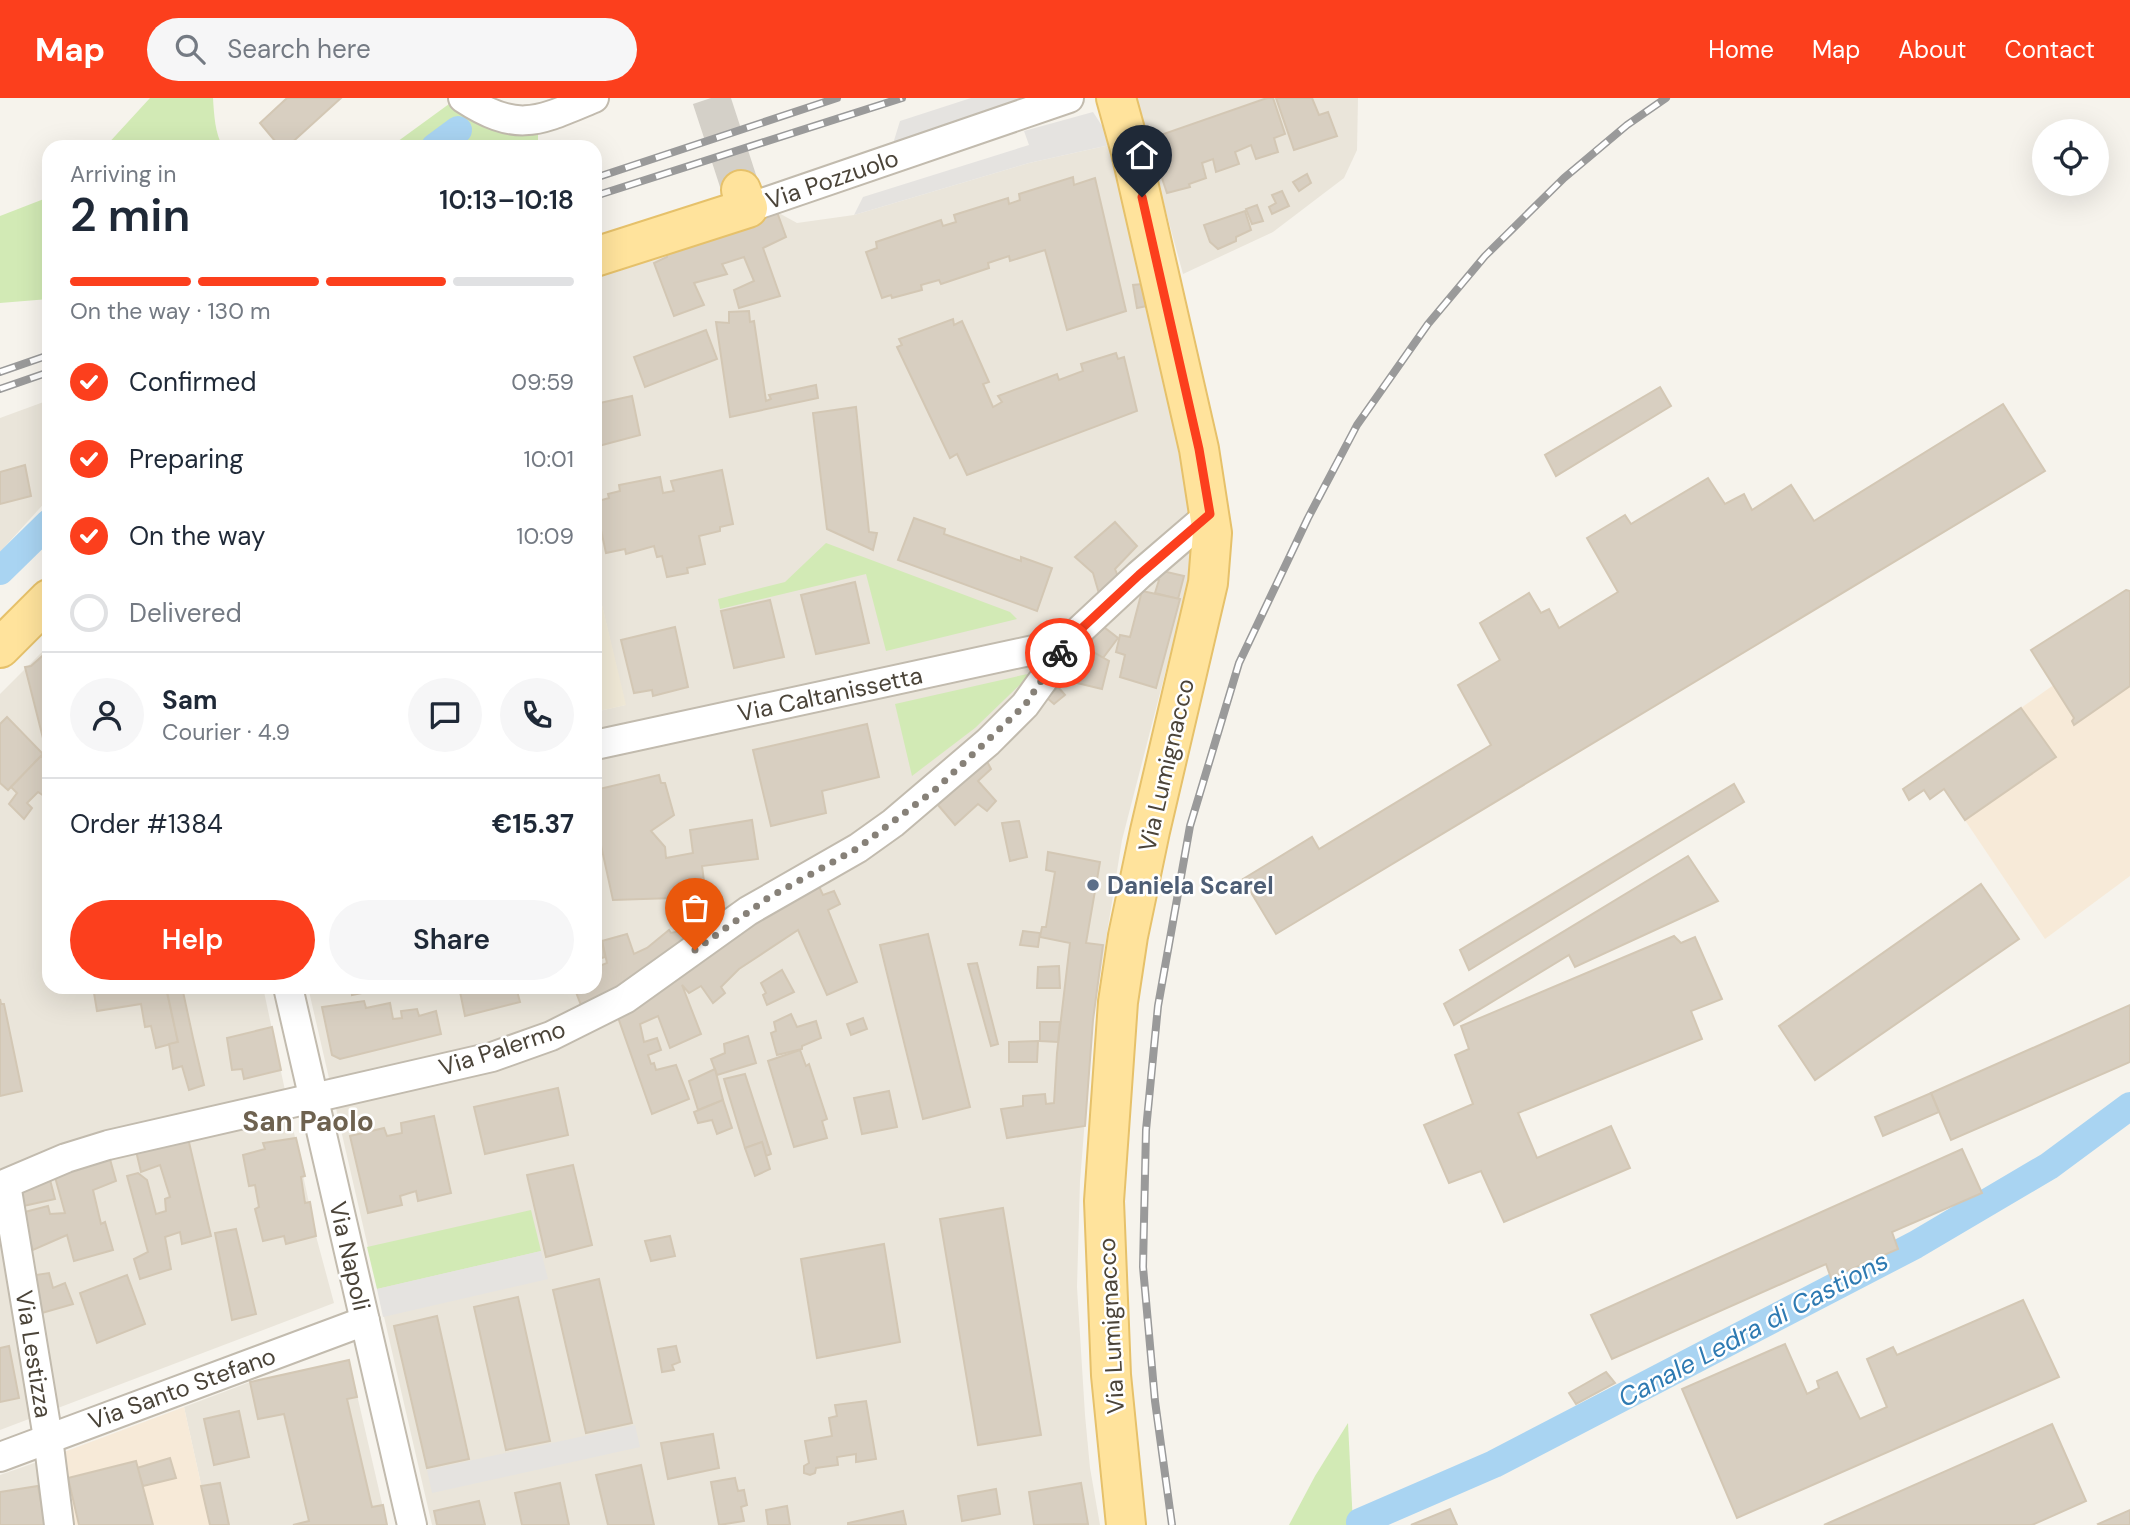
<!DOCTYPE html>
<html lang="en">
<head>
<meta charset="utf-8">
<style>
	body { margin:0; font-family:"DM Sans",sans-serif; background:#f6f6f7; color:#1f2937; height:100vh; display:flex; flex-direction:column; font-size:26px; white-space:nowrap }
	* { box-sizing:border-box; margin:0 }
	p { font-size:23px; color:#747a83 }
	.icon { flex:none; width:38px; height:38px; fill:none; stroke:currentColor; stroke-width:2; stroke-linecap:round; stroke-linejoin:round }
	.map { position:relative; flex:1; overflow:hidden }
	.side { position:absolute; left:42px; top:42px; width:560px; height:854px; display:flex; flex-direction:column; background:#fff; border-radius:21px; box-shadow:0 7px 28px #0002 }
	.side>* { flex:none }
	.fabs { position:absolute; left:2032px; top:21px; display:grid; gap:14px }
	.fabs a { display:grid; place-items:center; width:77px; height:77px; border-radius:50%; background:#fff; box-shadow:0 7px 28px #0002; font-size:35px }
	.pin { position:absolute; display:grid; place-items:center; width:60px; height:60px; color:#fff; margin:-72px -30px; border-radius:50% 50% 50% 0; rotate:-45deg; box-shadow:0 0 7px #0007 }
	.pin .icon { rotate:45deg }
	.courier { position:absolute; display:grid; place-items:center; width:70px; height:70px; margin:-35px; border:5px solid #fc3f1d; border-radius:50%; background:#fff; color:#222; box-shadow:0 2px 9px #0007 }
	.head em { font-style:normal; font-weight:600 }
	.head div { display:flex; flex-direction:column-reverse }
	.head { display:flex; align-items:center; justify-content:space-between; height:119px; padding:0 28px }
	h1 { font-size:46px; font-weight:600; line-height:52px }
	.bar { display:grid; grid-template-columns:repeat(4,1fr); gap:10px 7px; align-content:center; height:84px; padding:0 28px }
	.bar i { height:9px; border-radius:5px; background:#e0e1e3 }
	.bar .current { background:#fc3f1d }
	.bar p { grid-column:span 4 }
	.line { display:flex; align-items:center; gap:18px; padding:0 28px; border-top:2px solid #e0e1e3 }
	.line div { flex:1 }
	.round { display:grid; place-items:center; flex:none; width:74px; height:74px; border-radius:37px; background:#f6f6f7 }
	ol { padding:0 28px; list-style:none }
	li { display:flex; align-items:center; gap:21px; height:77px }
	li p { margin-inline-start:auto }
	li .icon { padding:7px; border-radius:50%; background:#fc3f1d; color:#fff; stroke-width:4 }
	li:last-child { color:#747a83 }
	li i { width:38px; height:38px; border:4px solid #e0e1e3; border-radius:50% }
	.cta { display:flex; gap:14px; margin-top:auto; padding:14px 28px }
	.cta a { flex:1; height:80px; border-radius:42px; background:#fc3f1d; color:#fff; font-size:28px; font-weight:600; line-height:80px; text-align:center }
	.cta a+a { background:#f6f6f7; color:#1f2937 }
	header { display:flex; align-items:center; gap:42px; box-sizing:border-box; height:98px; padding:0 35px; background:#fc3f1d; color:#fff }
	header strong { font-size:33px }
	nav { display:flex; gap:38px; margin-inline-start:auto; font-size:24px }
	.search { width:490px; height:63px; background:#f6f6f7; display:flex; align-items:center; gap:18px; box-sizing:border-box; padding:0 24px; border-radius:38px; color:#747a83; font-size:26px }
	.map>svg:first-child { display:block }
</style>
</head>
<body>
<header>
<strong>Map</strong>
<div class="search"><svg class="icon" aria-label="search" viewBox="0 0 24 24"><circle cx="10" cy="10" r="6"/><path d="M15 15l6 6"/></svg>Search here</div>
<nav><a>Home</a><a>Map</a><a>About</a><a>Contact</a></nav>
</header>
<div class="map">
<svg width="2130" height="1427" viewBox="0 0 2130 1427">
	<rect width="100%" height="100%" fill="#f6f3ec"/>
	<g fill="#eae5da">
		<polygon points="1135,0 1358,0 1357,52 1344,80 1273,134 1183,176"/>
		<polygon points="1114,46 1151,230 1189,393 1192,452 1189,483 1122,742 1093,922 1080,1083 1077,1189 1085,1317 1090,1370 1100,1427 432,1427 308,889 595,889 595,614 625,607 595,477 595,178 777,114 797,125 854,117 1029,65"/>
		<polygon points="49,302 49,400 0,454 0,320"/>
		<polygon points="49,547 49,889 263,889 316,1138 334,1205 0,1332 0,596"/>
		<polygon points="349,1262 387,1427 210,1427 184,1309 250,1284"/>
		<polygon points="37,1364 47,1427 0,1427 0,1377"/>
	</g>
	<g fill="#f7ead8">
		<polygon points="2130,533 2130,778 2045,841 1944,691 2021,610"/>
		<polygon points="184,1309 210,1427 72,1427 64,1354"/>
	</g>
	<polygon fill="#efe8d6" points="595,477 626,607 595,614"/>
	<g fill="#d2eab5">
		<path d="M150 0H213C214 16 215 36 223 49H105Z"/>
		<polygon points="449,6 471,19 538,33 538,48 390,49"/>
		<polygon points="49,99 49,201 0,205 0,118"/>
		<polygon points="826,445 1010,514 1017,521 886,553 866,476 720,511 718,501 785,484"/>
		<polygon points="1032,575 975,630 912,678 895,606"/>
		<polygon points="531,1112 541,1153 377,1191 367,1149"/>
		<polygon points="1348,1325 1353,1427 1289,1427 1315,1378"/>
	</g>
	<g fill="#e5e3e0">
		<polygon points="971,0 1042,0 892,49 900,23"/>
		<polygon points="1093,14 1114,46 1029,65 854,117 863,99 1029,47 1024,33"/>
		<polygon points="541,1153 548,1181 383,1219 377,1191"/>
		<polygon points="635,1327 640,1349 432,1395 427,1372"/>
	</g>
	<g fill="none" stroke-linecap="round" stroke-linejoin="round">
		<g stroke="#a9d4f2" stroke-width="28">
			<polyline points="435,49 458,32"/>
			<polyline points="0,473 49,425"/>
			<polyline points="1360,1424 1494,1366 1915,1147 2049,1068 2130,1008"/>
		</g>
	</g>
	<g fill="#d8cfc1" stroke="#d3c7b4" stroke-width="2">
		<polygon points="287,0 341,0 287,49 280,49 260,25"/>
		<polygon points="1267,0 1273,0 1285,36 1274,40 1278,54 1256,61 1251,47 1235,54 1239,66 1216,74 1213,61 1202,65 1206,80 1189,86 1190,89 1167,95 1149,41"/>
		<polygon points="1276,0 1312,0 1319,17 1328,14 1337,38 1294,52"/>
		<polygon points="1307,76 1311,85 1299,93 1293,84"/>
		<polygon points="1073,79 1074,87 1095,80 1126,213 1067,232 1045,152 1010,163 1009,158 988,165 989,170 941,186 939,182 921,187 922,192 892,200 891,197 882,200 866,154 877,150 876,144 941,122 943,128 956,124 954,117 1008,100 1009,106 1020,102 1019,96"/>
		<polygon points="1282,93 1289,108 1272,116 1269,109 1276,105 1272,97"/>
		<polygon points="1257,107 1263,123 1252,126 1246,111"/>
		<polygon points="1245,113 1251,132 1236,139 1236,143 1218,151 1210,144 1204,127"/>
		<polygon points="777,114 786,139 763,150 780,198 739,210 734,192 754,183 744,159 722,166 727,176 694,185 704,207 674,218 654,165 667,159 666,153"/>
		<polygon points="1142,186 1147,208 1137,210 1133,187"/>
		<polygon points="749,213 750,224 754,223 766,303 771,301 769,297 816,287 818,300 730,319 716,224 729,225 729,214"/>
		<polygon points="953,221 954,227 962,223 989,284 983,286 993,309 1002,304 998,298 1057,276 1059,282 1083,273 1081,266 1116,255 1118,261 1124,259 1137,313 967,377 957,356 950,360 897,249 902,247 899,241"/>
		<polygon points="706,232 717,261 645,289 634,259"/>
		<polygon points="1660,289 1671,308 1556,378 1545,357"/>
		<polygon points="632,298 640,337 595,349 595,322 597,321 595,306"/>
		<polygon points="2003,306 2045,373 1276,836 1243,781 1312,739 1319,751 1491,647 1458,587 1500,562 1480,525 1529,495 1541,515 1549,511 1559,530 1618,494 1587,440 1625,417 1631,426 1708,380 1725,406 1744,396 1752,412 1791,387 1814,423"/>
		<polygon points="856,309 869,434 877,435 873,452 827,431 813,315"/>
		<polygon points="25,367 31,398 0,406 0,374"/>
		<polygon points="722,372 733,426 720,429 720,433 699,438 705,466 687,470 688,475 667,479 662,458 657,459 654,448 626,456 625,451 606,455 595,404 609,400 608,396 620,393 619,387 660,379 663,395 674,393 671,383"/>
		<polygon points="914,420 945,431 944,436 1021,463 1021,459 1052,470 1037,513 898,462"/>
		<polygon points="1115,424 1137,448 1115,471 1119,481 1100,499 1093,475 1075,459"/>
		<polygon points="1158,472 1184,478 1178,501 1155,495 1159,482 1152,480"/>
		<polygon points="855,484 869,545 816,556 801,497"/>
		<polygon points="2126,492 2130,493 2130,588 2074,627 2072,623 2074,620 2031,552"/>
		<polygon points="1142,493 1180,501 1156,590 1120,579 1125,557 1116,554 1120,537 1130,539"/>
		<polygon points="770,502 784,559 734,570 721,513"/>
		<polygon points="1100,526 1118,540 1103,560 1082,547"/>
		<polygon points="675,529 688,589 653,598 652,592 634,595 621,542"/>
		<polygon points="1086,550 1109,563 1102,591 1077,585"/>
		<polygon points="49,552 49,664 25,569 31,568"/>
		<polygon points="1058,589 1065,597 1054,606 1047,600"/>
		<polygon points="2021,610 2056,659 1965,722 1944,691 1930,701 1924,692 1909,702 1903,691"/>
		<polygon points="7,619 43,656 8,692 0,685 0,626"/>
		<polygon points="867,626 879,679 822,693 826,715 771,728 753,652"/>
		<polygon points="982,654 991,671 978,683 996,703 987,713 978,706 955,727 938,707 971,676"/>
		<polygon points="41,658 49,665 49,692 44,698 38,694 27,705 32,710 24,721 9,706 17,695 11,689"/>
		<polygon points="659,677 661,685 665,685 674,717 651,733 665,749 666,760 693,755 690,732 752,722 758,761 702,768 705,791 695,792 695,797 674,800 613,802 595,720 595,692"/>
		<polygon points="1734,686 1744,704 1469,872 1460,852"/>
		<polygon points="1019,723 1027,759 1010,763 1002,725"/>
		<polygon points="1048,754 1100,764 1086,845 1103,847 1093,922 1085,1028 1007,1040 1001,1011 1023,1008 1023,998 1045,996 1046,1006 1054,1005 1057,955 1070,845 1040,839 1042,829 1046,829 1055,774 1046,772"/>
		<polygon points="1688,758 1718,803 1575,869 1569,857 1454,927 1444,906"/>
		<polygon points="815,780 823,797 834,793 840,806 828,812 857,884 827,897 798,832 739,871 721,889 725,895 713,905 701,888 689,895 682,887 701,936 670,950 658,918 640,926 644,944 657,940 661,952 648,957 651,966 654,965 656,972 676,967 689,1001 652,1016 614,908"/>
		<polygon points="1981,786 2019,841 1815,982 1779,928"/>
		<polygon points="690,831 693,851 584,915 574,889 595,889 595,870 607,865 602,843 627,836 634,856 647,850 669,832 671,835"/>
		<polygon points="1023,833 1040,835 1038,849 1020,847"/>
		<polygon points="928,836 970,1009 923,1021 880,847"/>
		<polygon points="1674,838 1681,845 1695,839 1722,901 1691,913 1702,941 1518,1015 1537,1060 1611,1028 1630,1070 1504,1124 1481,1073 1449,1085 1424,1027 1473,1006 1455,957 1469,951 1461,928"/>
		<polygon points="602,843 605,859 598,861 597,857 595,858 595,845"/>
		<polygon points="977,865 998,946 991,948 968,866"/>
		<polygon points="1059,868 1060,890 1037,890 1038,869"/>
		<polygon points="782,872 794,894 767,907 763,897 766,895 761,885"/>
		<polygon points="93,889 145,889 145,891 166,889 178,944 156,950 151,928 145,929 141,906 97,913"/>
		<polygon points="166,889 182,889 193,940 204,987 189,992 182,968 173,971 169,946 178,944"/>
		<polygon points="351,889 391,889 352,897"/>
		<polygon points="459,889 516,889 520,904 465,918"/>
		<polygon points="0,901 1,906 4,906 22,993 0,998"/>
		<polygon points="364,903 366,910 390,905 393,921 402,920 401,913 417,911 419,918 436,913 441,936 340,961 332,957 322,909"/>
		<polygon points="2130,907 2130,964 1951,1042 1931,995"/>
		<polygon points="791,916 797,929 816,923 821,940 802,948 802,951 777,957 771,935 776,933 774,924"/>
		<polygon points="863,920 867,931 851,937 847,926"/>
		<polygon points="1040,924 1060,924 1058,944 1040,943"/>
		<polygon points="272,929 281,972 244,981 242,971 232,972 227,940"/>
		<polygon points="748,938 756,965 717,977 711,961 725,955 724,946"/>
		<polygon points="1038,943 1037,964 1009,964 1009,944"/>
		<polygon points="800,952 806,968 809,966 827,1021 822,1023 827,1040 794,1049 768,963"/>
		<polygon points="715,971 723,1002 698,1012 689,983"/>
		<polygon points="745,976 771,1056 766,1058 762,1044 745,1050 724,981"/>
		<polygon points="558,990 568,1037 485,1056 474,1009"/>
		<polygon points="889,993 897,1029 862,1036 854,1000"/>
		<polygon points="1931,995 1939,1014 1883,1038 1875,1019"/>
		<polygon points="723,1002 732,1030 717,1036 712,1022 698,1025 694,1014"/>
		<polygon points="434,1018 451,1095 418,1103 416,1093 400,1098 402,1107 368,1115 350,1038 384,1030 387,1038 402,1035 401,1025"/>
		<polygon points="188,1040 211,1138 182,1146 180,1134 165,1139 171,1171 140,1181 134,1161 148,1154 127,1078 138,1075 147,1082 156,1116 166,1113 165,1101 170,1099 160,1067 141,1074 136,1053"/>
		<polygon points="296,1040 305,1078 301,1079 305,1105 310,1104 316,1138 286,1146 284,1138 263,1143 255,1111 259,1109 255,1087 249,1088 243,1057 265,1051 263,1045"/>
		<polygon points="762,1044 770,1071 755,1078 745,1050"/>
		<polygon points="1962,1051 1982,1095 1892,1134 1898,1151 1831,1180 1826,1166 1612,1261 1591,1217"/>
		<polygon points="108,1054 116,1083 93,1092 101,1126 105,1124 113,1152 74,1163 67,1137 33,1152 21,1115 48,1108 50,1116 65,1115 53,1072"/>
		<polygon points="573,1067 592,1147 546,1159 527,1077"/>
		<polygon points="49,1078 55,1101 19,1109 18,1089"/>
		<polygon points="1003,1110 1041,1337 978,1347 940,1121"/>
		<polygon points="236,1131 256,1216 232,1222 215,1135"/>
		<polygon points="670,1138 675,1158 651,1163 645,1143"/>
		<polygon points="884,1146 900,1244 817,1260 801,1161"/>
		<polygon points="49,1175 53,1190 65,1185 73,1206 35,1217 29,1178"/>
		<polygon points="127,1177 145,1226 97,1245 80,1195"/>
		<polygon points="599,1181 632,1325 586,1335 553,1192"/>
		<polygon points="518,1199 550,1343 506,1352 474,1209"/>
		<polygon points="2023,1202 2059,1279 1737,1420 1682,1291 1785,1246 1807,1296 1819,1290 1817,1283 1837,1274 1860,1321 1887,1309 1867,1261 1893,1249 1897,1257"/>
		<polygon points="437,1218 469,1361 427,1370 394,1228"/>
		<polygon points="9,1248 19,1300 0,1304 0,1250"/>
		<polygon points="676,1248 680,1264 672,1267 674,1272 662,1274 658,1251"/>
		<polygon points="349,1262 357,1299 347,1301 372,1409 383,1407 387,1427 293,1427 309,1423 284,1316 258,1321 250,1284"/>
		<polygon points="1606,1274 1615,1285 1576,1306 1569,1295"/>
		<polygon points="866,1303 876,1361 856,1364 856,1356 837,1359 838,1367 816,1370 815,1375 810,1377 804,1375 804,1368 809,1365 805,1343 832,1338 829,1320 837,1318 835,1307"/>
		<polygon points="239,1313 249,1359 214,1367 204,1321"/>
		<polygon points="2052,1326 2086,1403 2032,1427 1824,1427"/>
		<polygon points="713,1336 719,1370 668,1381 661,1345"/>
		<polygon points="170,1360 176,1380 143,1388 137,1370"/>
		<polygon points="136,1363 153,1427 79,1427 68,1380"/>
		<polygon points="641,1367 654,1427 608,1427 596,1377"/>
		<polygon points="735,1380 738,1393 744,1392 747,1407 741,1409 744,1423 719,1427 711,1384"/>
		<polygon points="220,1385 229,1427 210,1427 201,1388"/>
		<polygon points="560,1385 569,1427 522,1427 515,1395"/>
		<polygon points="1081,1385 1088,1426 1034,1427 1029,1394"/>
		<polygon points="38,1388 45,1427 0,1427 0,1394"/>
		<polygon points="996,1391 1000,1416 962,1423 958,1398"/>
		<polygon points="479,1403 485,1427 437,1427 434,1413"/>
		<polygon points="787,1408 790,1427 768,1427 766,1412"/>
		<polygon points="1450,1411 1457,1427 1411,1427"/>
		<polygon points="2130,1412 2130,1427 2099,1427 2098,1426"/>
		<polygon points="903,1413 906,1427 848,1427 848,1425"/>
	</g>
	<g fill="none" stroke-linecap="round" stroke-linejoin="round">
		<polyline stroke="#d4d0c8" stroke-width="38" stroke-dasharray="38 19" stroke-linecap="butt" points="711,0 741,92"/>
		<defs>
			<g id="street">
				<path d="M463 0C518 36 539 23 594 0"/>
				<polyline points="748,110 1069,0"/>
				<polyline points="595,647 1066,545"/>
				<polyline points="288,889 412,1427"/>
				<polyline points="6,1086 48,1340 59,1427"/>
				<polyline points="0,1088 66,1060 108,1047 492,959 551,938 625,901 748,813 858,750 893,725 988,644 1025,607 1053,568 1066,545 1139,477 1210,416"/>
				<polyline points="0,1359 365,1223"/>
			</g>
			<g id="primary">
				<polyline points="1116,0 1131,54 1199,351 1212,435 1208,485 1150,733 1128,838 1118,904 1104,1103 1111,1277 1126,1427"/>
				<polyline points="595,159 748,110 741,92"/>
				<polyline points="0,550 49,501"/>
			</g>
		</defs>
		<use href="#street" stroke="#c2bbae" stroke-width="32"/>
		<use href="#primary" stroke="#e6c16a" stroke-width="42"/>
		<use href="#street" stroke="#fff" stroke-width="28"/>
		<use href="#primary" stroke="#ffe39c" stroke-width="38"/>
		<defs>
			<g id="rail">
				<polyline points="595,80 837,0"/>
				<polyline points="595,98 902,0"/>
				<polyline points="0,274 49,257"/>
				<polyline points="0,291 49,274"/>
				<polyline points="1172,1427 1155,1303 1143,1169 1146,1032 1158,908 1190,728 1239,565 1308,420 1357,327 1428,226 1485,158 1564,80 1627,27 1666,0"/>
			</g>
		</defs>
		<use href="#rail" stroke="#9a9a9a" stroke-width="8"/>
		<use href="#rail" stroke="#fff" stroke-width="5" stroke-dasharray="16" stroke-linecap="butt"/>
	</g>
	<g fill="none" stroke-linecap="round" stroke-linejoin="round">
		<polyline stroke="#878178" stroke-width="7" stroke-dasharray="0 12.6" points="695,852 768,800 858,750 936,691 1025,607 1060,555"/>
		<polyline stroke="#fc3f1d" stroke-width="9" points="1060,555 1066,545 1139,477 1210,416 1199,351 1142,99"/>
	</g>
	<circle fill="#5c6f8a" stroke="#fff" stroke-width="2.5" cx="1093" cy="787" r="7"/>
	<g text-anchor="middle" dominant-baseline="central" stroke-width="5" stroke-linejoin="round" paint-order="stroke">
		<g font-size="24" fill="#4b4439" stroke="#fff">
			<text transform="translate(832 81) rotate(-19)">Via Pozzuolo</text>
			<text transform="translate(830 596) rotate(-12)">Via Caltanissetta</text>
			<text transform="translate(1166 667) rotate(-77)">Via Lumignacco</text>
			<text transform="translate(502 950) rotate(-18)">Via Palermo</text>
			<text transform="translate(350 1158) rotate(77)">Via Napoli</text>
			<text transform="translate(1111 1228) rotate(-93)">Via Lumignacco</text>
			<text transform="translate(34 1256) rotate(81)">Via Lestizza</text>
			<text transform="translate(182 1290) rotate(-20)">Via Santo Stefano</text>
		</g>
		<g font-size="24" font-weight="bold" fill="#4e5e75" stroke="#fff" text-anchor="start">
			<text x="1107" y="787">Daniela Scarel</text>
		</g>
		<g font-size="26" font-style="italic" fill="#2e7ab2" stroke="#fff">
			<text transform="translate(1753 1231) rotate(-28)">Canale Ledra di Castions</text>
		</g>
		<g font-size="28" font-weight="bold" fill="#6e6250" stroke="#fff">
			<text x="308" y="1023">San Paolo</text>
		</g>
	</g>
</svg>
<div class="fabs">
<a><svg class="icon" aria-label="locate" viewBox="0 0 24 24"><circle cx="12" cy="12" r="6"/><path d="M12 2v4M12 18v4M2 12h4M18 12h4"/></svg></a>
</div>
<div class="pin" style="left:695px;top:852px;background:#ea580c"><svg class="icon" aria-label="bag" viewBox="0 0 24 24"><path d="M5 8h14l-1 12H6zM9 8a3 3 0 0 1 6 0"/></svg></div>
<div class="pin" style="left:1142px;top:99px;background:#1f2937"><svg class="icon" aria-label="home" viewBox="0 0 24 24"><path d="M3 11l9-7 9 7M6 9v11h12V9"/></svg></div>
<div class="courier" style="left:1060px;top:555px"><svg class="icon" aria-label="bike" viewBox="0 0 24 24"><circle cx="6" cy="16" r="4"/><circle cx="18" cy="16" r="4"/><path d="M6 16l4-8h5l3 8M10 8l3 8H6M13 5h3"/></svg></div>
<section class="side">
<div class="head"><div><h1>2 min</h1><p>Arriving in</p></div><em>10:13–10:18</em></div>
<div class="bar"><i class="current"></i><i class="current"></i><i class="current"></i><i></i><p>On the way · 130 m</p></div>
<ol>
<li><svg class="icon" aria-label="check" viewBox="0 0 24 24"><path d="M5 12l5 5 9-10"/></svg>Confirmed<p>09:59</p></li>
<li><svg class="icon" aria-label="check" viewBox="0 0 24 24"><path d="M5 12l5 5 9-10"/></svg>Preparing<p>10:01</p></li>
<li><svg class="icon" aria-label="check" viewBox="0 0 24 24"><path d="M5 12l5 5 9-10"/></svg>On the way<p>10:09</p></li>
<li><i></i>Delivered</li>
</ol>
<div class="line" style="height:126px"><a class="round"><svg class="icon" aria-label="person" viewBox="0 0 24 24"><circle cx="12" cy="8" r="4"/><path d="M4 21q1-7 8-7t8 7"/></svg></a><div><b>Sam</b><p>Courier · 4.9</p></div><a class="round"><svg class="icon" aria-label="chat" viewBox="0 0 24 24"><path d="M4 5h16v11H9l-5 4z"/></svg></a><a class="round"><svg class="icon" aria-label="phone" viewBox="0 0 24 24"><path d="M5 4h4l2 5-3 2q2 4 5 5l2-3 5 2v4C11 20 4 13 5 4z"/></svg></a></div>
<div class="line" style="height:91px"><div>Order #1384</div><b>€15.37</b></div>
<div class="cta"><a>Help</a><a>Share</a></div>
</section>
</div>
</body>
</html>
